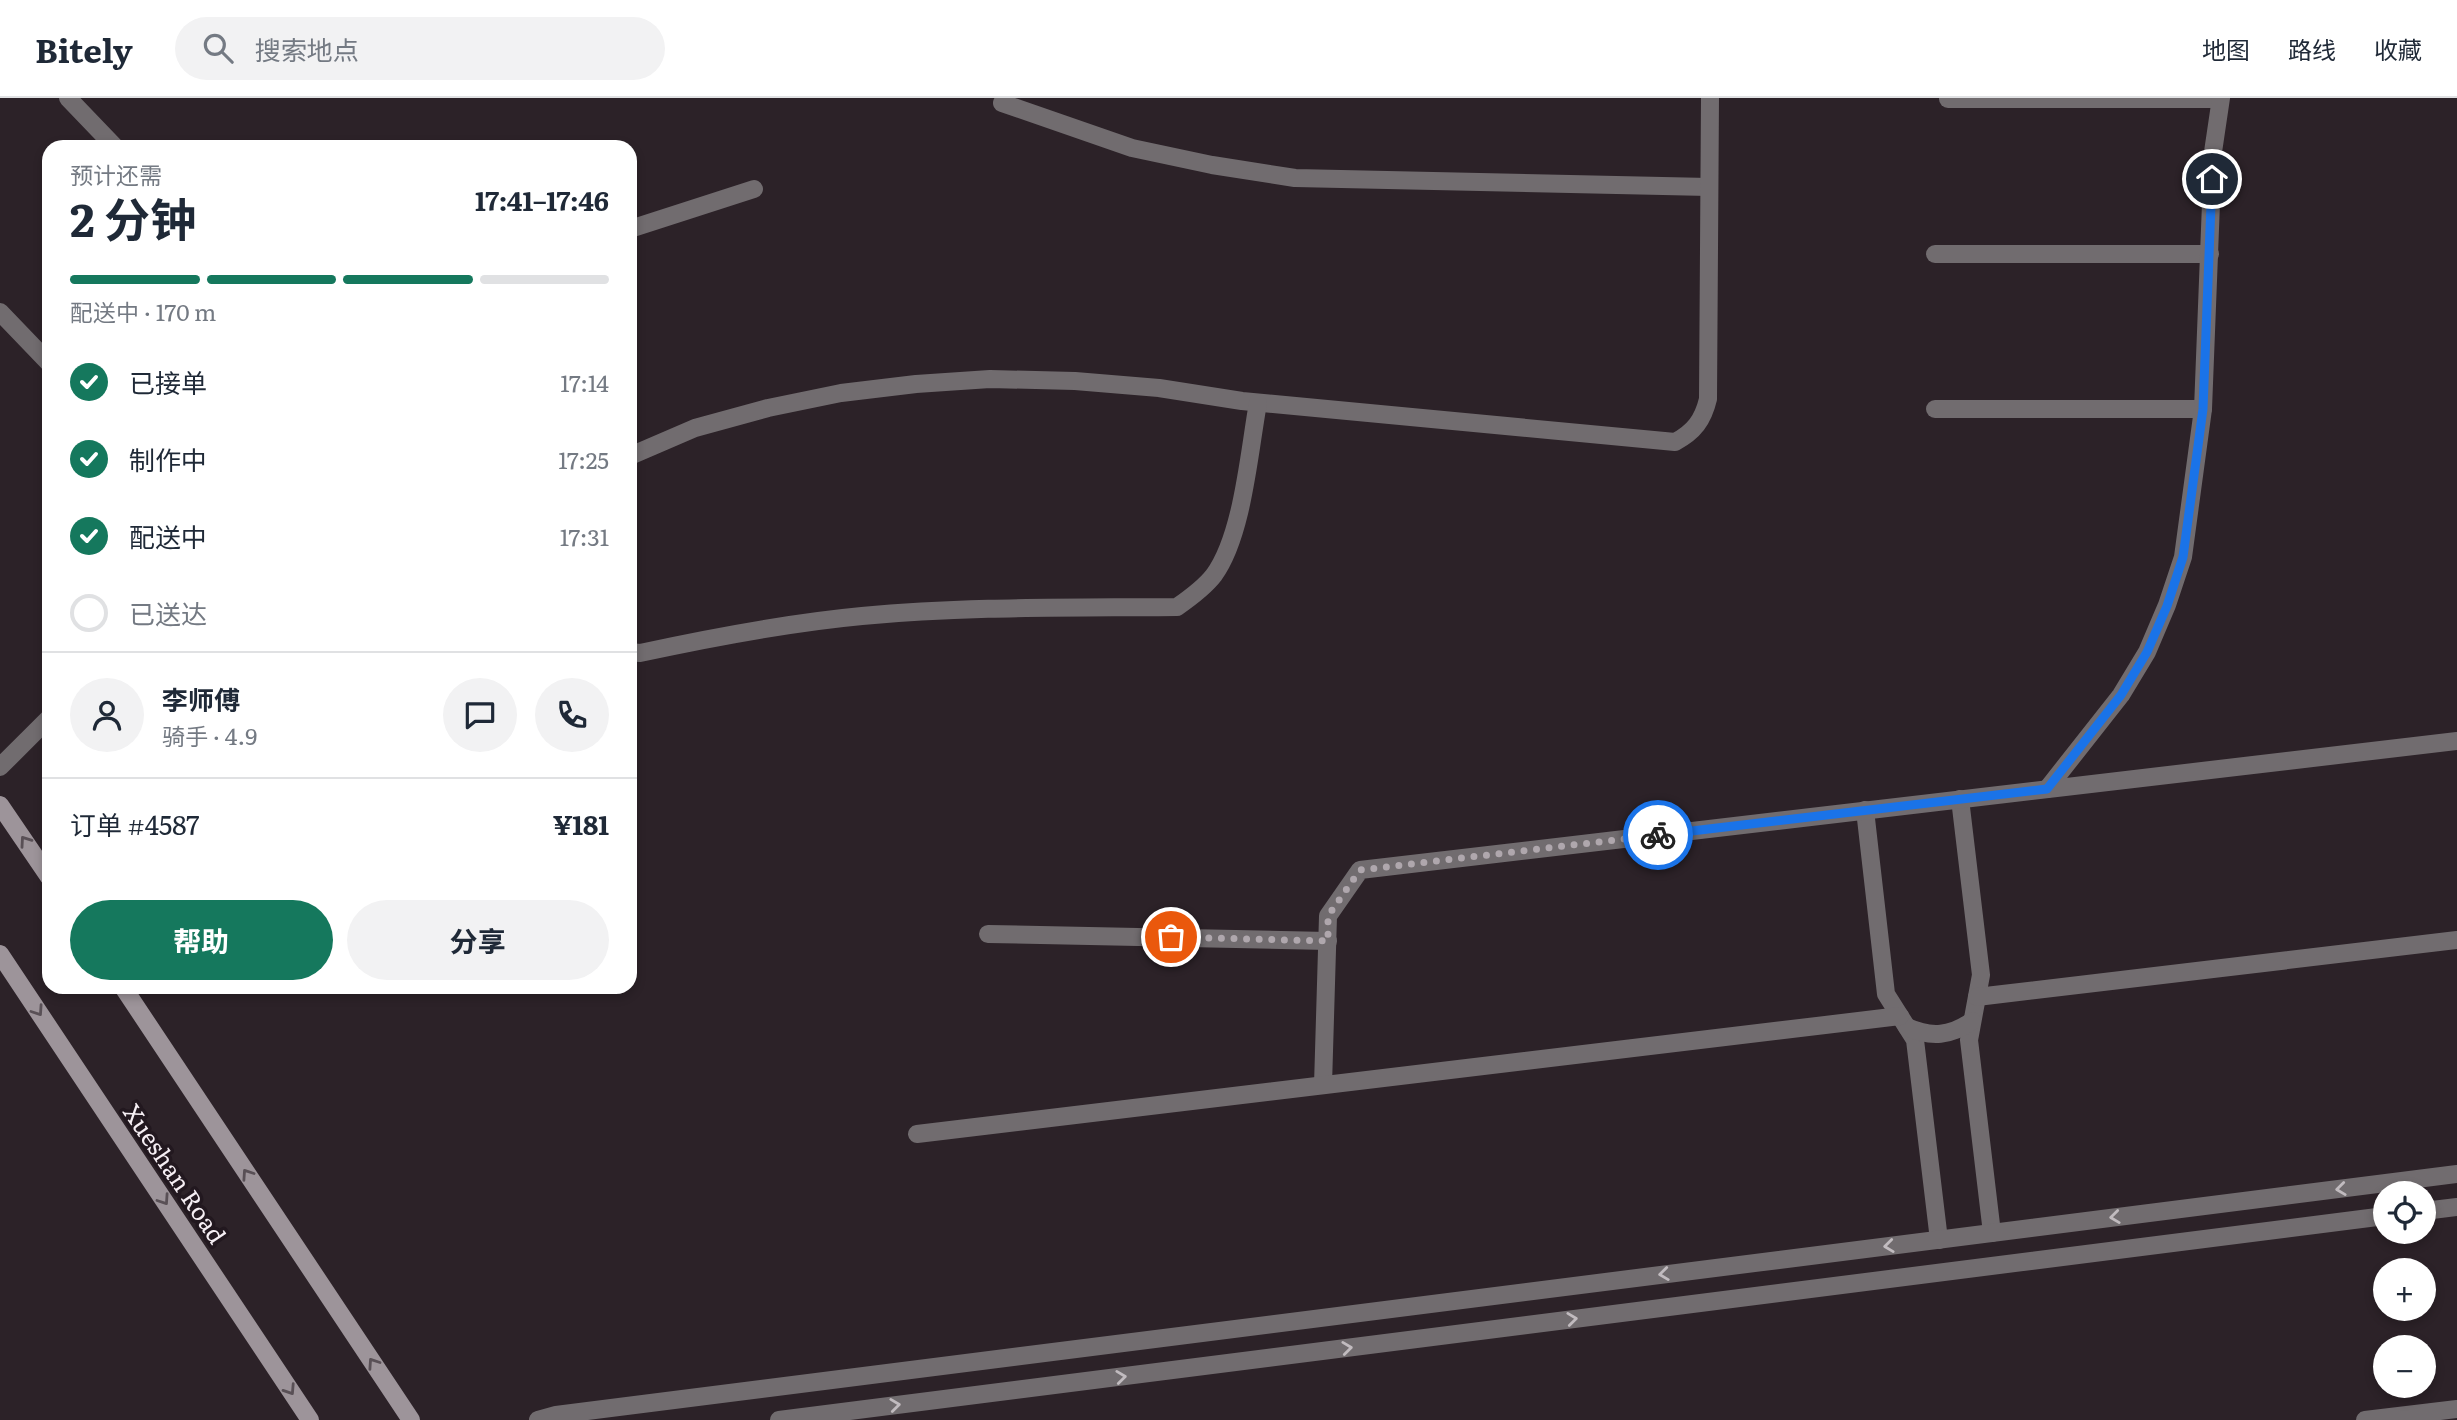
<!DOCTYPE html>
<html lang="zh">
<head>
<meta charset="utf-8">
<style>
	body { margin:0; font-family:Literata,"Noto Sans SC",serif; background:#f2f2f3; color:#1f2937; height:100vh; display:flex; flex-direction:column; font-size:26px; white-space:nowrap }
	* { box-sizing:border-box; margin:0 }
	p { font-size:23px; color:#747a83 }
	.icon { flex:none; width:38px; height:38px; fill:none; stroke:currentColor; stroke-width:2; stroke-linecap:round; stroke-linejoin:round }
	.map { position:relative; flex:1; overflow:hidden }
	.drawer { position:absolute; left:42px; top:42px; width:595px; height:854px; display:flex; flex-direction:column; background:#fff; border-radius:21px; box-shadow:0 4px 10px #0003 }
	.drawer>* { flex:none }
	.buttons { position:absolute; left:2373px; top:1083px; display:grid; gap:14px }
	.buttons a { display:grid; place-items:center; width:63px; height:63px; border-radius:50%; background:#fff; box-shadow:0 4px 10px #0003; font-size:35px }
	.pin { position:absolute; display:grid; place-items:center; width:60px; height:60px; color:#fff; margin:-30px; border:4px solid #fff; border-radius:50%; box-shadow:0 2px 7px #0007 }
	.courier { position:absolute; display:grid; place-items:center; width:70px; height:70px; margin:-35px; border:5px solid #1a73e8; border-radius:50%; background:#fff; color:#222; box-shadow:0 2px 9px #0007 }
	.overview em { font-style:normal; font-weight:700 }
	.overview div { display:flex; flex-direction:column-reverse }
	.overview { display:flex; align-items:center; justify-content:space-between; height:119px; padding:0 28px }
	h1 { font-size:46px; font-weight:700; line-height:52px }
	.bar { display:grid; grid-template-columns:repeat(4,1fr); gap:10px 7px; align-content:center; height:84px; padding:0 28px }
	.bar i { height:9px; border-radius:5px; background:#e0e1e3 }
	.bar .on { background:#15785d }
	.bar p { grid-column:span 4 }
	.line { display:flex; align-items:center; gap:18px; padding:0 28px; border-top:2px solid #e0e1e3 }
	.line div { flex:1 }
	.round { display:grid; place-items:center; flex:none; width:74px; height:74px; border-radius:37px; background:#f2f2f3 }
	ol { padding:0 28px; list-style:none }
	li { display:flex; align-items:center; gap:21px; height:77px }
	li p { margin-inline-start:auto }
	li .icon { padding:7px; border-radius:50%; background:#15785d; color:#fff; stroke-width:4 }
	li:last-child { color:#747a83 }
	li i { width:38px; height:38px; border:4px solid #e0e1e3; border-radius:50% }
	.action { display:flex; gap:14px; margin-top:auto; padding:14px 28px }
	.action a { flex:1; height:80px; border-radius:42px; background:#15785d; color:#fff; font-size:28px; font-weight:700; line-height:80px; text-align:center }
	.action a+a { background:#f2f2f3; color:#1f2937 }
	header { display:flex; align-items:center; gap:42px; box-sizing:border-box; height:98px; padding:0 35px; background:#fff; border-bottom:2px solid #e0e1e3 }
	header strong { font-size:33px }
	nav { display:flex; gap:38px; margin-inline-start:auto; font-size:24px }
	.search { width:490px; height:63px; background:#f2f2f3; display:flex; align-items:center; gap:18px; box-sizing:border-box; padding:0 24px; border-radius:38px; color:#747a83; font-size:26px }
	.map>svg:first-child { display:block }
</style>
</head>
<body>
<header>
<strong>Bitely</strong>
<div class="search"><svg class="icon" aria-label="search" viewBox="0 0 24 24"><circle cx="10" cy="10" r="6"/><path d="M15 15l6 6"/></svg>搜索地点</div>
<nav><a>地图</a><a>路线</a><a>收藏</a></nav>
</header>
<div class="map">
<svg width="2457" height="1322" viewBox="0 0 2457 1322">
	<rect width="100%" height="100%" fill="#2c2228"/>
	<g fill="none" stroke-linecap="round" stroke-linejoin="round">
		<g stroke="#716c6f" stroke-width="18">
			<polyline points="68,0 115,49"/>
			<polyline points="1948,1 2220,1"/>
			<polyline points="1002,5 1132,50 1212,67 1295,80 1709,89"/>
			<polyline points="630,131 754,91"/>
			<polyline points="1935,156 2210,156"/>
			<polyline points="0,214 49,265"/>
			<polyline points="1935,311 2203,311"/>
			<path d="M630 358 695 330 768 310 841 295 916 286 990 281 1075 283 1159 290 1242 303 1675 344C1694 334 1703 322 1708 301L1710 0"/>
			<path d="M630 554 640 555C714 539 787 525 862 518 967 508 1072 510 1177 509 1190 500 1204 490 1214 477 1243 437 1249 354 1258 305"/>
			<polyline points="0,669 49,620"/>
			<polyline points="2047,691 2121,597 2147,554 2167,507 2183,459 2203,311 2213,54 2221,0"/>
			<polyline points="1960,701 1981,877 1969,942 1992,1135"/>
			<polyline points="1865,712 1886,896 1915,942 1939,1142"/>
			<polyline points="988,836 1328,843"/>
			<polyline points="1977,899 2457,842"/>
			<path d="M1907 929C1931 940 1951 938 1972 923"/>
			<polyline points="1323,987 1328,818 1360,772 2457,643"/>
			<polyline points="917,1036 1900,918"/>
			<polyline points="2365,1322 2457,1311"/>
		</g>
		<g stroke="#716c6f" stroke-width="18">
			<polyline points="2424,1113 2457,1109"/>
			<polyline points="538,1322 556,1317 2457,1076"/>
			<polyline points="779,1322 2385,1118"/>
		</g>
		<g stroke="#9d949a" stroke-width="18">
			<polyline points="0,707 49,779"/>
			<polyline points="0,856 310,1322"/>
			<polyline points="123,889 411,1322"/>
		</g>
	</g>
	<defs><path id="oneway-chevron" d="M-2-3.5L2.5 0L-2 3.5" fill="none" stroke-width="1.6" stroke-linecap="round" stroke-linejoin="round" transform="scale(1.75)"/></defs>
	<g stroke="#595056">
		<use href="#oneway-chevron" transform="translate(25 743) rotate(-125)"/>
		<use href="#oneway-chevron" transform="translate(38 913) rotate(56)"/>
		<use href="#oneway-chevron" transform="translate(247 1076) rotate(-124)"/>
		<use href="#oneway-chevron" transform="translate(164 1102) rotate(56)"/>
		<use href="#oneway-chevron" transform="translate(373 1265) rotate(-124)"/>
		<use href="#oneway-chevron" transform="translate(290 1292) rotate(57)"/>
	</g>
	<g stroke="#c1bbbf">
		<use href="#oneway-chevron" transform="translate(2341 1091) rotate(173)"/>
		<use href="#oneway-chevron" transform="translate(2115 1119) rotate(173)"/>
		<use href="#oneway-chevron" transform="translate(1889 1148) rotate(173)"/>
		<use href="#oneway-chevron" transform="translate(1664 1176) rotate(173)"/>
		<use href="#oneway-chevron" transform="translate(1572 1221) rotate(-7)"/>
		<use href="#oneway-chevron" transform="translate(1347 1250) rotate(-7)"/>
		<use href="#oneway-chevron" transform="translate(1121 1279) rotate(-7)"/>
		<use href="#oneway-chevron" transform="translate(895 1307) rotate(-7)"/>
	</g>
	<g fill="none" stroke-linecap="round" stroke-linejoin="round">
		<polyline stroke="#afa7ad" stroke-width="7" stroke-dasharray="0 12.6" points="1171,839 1328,843 1328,818 1360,772 1658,737"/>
		<polyline stroke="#1a73e8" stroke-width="9" points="1658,737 2047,691 2121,597 2147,554 2167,508 2183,459 2203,311 2212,81"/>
	</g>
	<g text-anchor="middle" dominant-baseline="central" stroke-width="7" stroke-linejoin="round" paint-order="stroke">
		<g font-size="24" fill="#f6eff4" stroke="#22181f">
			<text transform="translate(176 1075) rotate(56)">Xueshan Road</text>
		</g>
	</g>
</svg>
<div class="buttons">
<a><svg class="icon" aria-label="locate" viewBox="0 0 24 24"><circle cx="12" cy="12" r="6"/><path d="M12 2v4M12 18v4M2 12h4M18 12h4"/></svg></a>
<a>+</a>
<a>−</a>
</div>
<div class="pin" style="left:1171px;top:839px;background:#ea580c"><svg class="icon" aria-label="bag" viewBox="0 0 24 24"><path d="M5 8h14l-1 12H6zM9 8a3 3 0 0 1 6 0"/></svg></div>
<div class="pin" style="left:2212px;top:81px;background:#1f2937"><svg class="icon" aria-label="home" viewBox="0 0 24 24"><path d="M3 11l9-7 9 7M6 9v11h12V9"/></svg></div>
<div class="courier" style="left:1658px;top:737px"><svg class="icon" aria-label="bike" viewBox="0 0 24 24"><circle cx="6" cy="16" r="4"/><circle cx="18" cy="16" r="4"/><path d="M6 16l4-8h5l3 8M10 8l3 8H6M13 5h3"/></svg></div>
<section class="drawer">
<div class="overview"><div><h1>2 分钟</h1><p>预计还需</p></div><em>17:41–17:46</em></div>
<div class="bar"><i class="on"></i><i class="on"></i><i class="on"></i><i></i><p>配送中 · 170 m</p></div>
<ol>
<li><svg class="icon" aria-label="check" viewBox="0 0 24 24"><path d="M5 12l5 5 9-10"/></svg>已接单<p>17:14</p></li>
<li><svg class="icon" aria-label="check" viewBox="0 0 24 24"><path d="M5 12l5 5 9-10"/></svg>制作中<p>17:25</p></li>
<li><svg class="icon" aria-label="check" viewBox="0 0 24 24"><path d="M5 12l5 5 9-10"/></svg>配送中<p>17:31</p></li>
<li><i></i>已送达</li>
</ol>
<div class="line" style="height:126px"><a class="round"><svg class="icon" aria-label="person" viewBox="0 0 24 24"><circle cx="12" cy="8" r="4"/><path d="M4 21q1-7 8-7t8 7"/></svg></a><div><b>李师傅</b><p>骑手 · 4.9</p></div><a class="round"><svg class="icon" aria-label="chat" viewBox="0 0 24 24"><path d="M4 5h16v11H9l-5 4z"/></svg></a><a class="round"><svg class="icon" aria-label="phone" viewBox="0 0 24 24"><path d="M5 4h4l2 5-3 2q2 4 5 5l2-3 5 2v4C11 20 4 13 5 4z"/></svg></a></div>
<div class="line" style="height:91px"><div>订单 #4587</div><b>¥181</b></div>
<div class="action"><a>帮助</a><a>分享</a></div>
</section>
</div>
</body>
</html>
